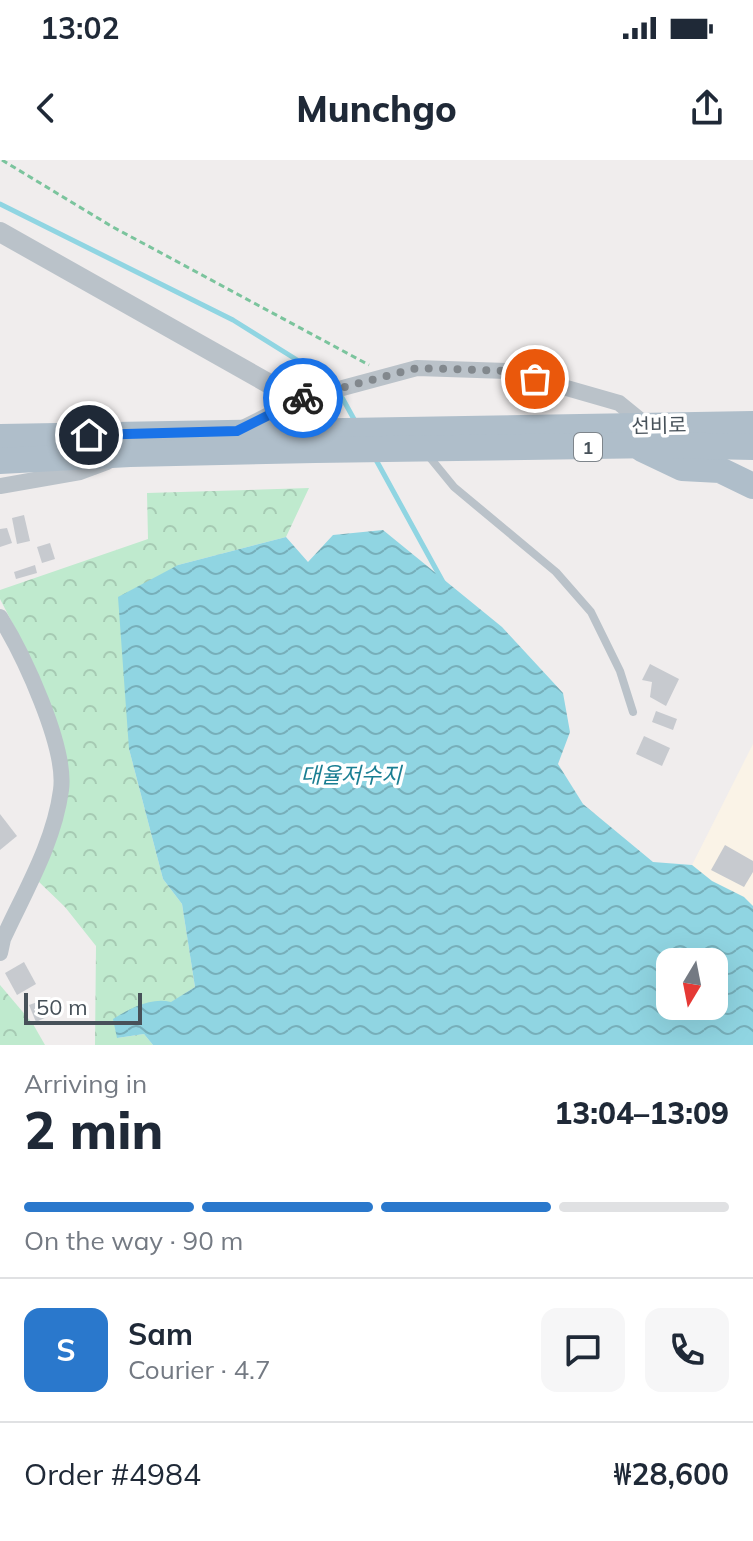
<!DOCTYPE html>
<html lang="en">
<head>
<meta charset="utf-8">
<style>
	body { margin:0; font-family:Mulish,"Noto Sans KR",sans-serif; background:#f6f6f7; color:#1f2937; height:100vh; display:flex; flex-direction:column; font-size:30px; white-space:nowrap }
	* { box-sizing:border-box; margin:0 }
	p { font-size:26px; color:#747a83 }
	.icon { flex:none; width:44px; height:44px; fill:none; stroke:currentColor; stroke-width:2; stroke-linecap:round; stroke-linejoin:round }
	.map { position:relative; height:885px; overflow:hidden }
	.panel { display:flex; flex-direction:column; background:#fff; flex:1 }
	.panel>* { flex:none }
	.needle { width:52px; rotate:190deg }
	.buttons { position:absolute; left:656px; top:788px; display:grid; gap:16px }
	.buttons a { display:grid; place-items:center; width:72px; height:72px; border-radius:16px; background:#fff; box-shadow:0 8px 32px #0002; font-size:40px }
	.scale { position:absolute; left:24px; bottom:20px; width:118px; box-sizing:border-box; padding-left:8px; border:4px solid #475159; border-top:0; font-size:22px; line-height:28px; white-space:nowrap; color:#475159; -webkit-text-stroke:6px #fff; paint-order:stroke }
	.pin { position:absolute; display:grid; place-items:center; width:68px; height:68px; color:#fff; margin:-34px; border:4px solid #fff; border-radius:50%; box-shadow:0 2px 8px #0007 }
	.courier { position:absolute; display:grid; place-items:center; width:80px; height:80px; margin:-40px; border:6px solid #1a73e8; border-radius:50%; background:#fff; color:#222; box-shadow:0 2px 10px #0007 }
	.summary em { font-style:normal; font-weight:800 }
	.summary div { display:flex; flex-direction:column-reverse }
	.summary { display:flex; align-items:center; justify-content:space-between; height:136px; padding:0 24px }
	h1 { font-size:52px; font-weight:800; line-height:60px }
	.bar { display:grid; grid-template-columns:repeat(4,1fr); gap:12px 8px; align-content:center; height:96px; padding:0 24px }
	.bar i { height:10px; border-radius:6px; background:#e0e1e3 }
	.bar .on { background:#2a78cc }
	.bar p { grid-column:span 4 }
	.line { display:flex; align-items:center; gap:20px; padding:0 24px; border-top:2px solid #e0e1e3 }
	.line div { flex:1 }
	.round { display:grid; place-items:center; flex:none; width:84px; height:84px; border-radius:16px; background:#f6f6f7 }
	.status { display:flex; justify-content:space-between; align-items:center; height:56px; padding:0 40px; background:#fff; direction:ltr }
	.status svg { height:22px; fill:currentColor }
	header { display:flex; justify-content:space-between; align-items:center; height:104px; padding:0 24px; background:#fff; font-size:36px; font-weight:800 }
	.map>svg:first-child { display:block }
</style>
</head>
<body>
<div class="status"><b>13:02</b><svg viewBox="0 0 49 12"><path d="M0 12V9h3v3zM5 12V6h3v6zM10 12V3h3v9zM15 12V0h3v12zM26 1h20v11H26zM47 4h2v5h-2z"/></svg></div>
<header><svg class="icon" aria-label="back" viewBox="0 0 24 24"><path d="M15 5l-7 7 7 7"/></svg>Munchgo<svg class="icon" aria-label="share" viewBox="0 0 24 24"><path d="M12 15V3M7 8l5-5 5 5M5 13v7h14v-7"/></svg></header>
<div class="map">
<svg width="753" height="885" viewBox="0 0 753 885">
	<defs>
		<pattern id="forest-crowns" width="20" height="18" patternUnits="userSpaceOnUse" patternTransform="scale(2)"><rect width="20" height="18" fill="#bfeace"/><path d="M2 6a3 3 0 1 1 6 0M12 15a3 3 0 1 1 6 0" fill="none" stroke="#a6cab3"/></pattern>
		<pattern id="water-waves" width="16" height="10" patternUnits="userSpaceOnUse" patternTransform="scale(2)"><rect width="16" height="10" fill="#90d5e2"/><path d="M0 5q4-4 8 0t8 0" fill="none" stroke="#77afba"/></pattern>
	</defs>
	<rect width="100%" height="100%" fill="#f0eded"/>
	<polygon fill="#faf3e7" points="753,584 753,746 744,737 712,721 692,705"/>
	<g fill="url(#forest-crowns)">
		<polygon points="309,328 286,377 178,405 129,589 163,719 182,744 195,827 117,878 144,874 153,885 95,885 96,786 65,747 38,721 66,619 33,503 0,439 0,430 148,379 147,333"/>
		<polygon points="0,825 33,864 45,885 0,885"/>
	</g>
	<path fill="url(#water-waves)" fill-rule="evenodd" d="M383 370 502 467 563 533 570 572 558 604 583 644 653 702 692 705 712 721 744 737 753 746V885H153L144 874 117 878 113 859C131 848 151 837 171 842L195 827 182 744 163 719 129 589 118 437 178 405 286 377 308 402 333 375ZM670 802H714V846H670Z"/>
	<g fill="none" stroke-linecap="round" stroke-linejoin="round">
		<g stroke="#90d5e2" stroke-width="5">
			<polyline points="0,44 233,160 334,223 355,261"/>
			<polyline points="375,298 443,422"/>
		</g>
	</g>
	<g fill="#c7cacf">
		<polygon points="24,355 30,381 17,384 12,358"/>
		<polygon points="7,368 12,383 0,387 0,369"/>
		<polygon points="50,383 55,399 42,403 37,387"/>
		<polygon points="35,405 37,413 16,419 14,412"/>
		<polygon points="650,504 679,519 666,546 650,537 652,522 642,520"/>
		<polygon points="656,551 677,559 673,570 652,562"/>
		<polygon points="644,576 670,588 662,606 636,594"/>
		<polygon points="0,654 17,676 0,690"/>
		<polygon points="725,685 753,701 753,712 744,727 711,710"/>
		<polygon points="24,802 36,824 17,835 5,813"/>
		<polygon points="43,840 49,856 36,862 29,845"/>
	</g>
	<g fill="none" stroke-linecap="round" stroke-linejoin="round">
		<polyline stroke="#7bc49d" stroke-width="3" stroke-dasharray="6 4" stroke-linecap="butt" points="2,0 111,66 369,205"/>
		<polyline stroke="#bac2c9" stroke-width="8" points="427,294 454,327 556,412 591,452 620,511 633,552"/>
		<g stroke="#bac2c9" stroke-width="16">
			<polyline points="239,270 298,240 417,208 507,211 619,243 646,265"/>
			<polyline points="0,326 80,312 107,302"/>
			<path d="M0 457C23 494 67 587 61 630 54 683 25 731 3 779L0 793"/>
		</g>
		<polyline stroke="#bac2c9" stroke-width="20" points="0,72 298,240"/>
		<g stroke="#afbeca" stroke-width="26">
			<polyline points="0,277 753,264"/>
			<polyline points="642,289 682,308 720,310 753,326"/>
			<polyline points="0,301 130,294 315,290 659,285 753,287"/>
		</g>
	</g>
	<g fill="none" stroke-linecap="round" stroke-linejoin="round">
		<polyline stroke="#82888d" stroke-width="8" stroke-dasharray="0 14.4" points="303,238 417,208 507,211 535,219"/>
		<polyline stroke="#1a73e8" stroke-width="10" points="89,275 237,271 303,238"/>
	</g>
	<g text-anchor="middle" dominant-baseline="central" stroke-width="7" stroke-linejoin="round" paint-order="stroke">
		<rect fill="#fff" stroke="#7e858b" stroke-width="2" x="574" y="273" width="28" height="28" rx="6"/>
		<g font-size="18" font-weight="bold" fill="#475159">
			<text x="588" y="287">1</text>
		</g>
		<g font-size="20" fill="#475159" stroke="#fff">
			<text transform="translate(659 265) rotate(-1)">선비로</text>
		</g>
		<g font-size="22" font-style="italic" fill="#1a7e92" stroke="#fff">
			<text x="351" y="615">대율저수지</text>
		</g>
	</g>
</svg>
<div class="buttons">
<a><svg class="needle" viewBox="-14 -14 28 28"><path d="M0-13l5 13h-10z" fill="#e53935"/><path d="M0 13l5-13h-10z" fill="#747a83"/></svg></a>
</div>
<div class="scale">50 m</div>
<div class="pin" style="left:535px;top:219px;background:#ea580c"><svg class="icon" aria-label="bag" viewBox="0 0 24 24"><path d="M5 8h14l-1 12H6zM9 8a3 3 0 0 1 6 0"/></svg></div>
<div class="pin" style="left:89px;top:275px;background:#1f2937"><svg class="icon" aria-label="home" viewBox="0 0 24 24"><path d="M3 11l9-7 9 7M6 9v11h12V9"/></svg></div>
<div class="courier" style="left:303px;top:238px"><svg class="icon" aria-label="bike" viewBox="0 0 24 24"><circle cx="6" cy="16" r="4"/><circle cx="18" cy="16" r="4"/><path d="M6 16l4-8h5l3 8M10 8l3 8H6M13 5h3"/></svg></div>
</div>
<section class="panel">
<div class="summary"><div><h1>2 min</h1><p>Arriving in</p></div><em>13:04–13:09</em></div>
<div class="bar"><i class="on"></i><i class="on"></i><i class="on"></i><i></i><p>On the way · 90 m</p></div>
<div class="line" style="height:144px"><b class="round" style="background:#2a78cc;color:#fff">S</b><div><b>Sam</b><p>Courier · 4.7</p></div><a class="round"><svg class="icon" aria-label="chat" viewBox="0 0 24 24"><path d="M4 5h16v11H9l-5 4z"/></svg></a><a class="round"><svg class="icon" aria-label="phone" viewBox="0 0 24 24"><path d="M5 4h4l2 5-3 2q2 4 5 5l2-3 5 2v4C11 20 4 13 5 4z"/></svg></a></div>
<div class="line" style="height:104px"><div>Order #4984</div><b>₩28,600</b></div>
</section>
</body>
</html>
